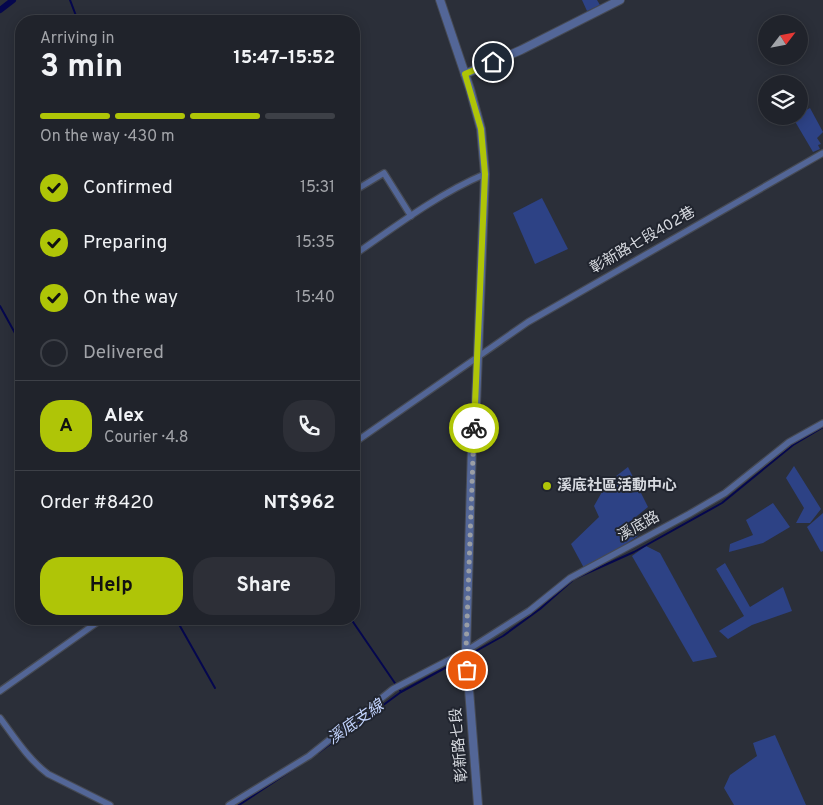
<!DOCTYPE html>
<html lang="en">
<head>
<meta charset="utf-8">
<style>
	body { margin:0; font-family:Overpass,"Noto Sans TC",sans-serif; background:#2d2f37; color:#f1f3f6; height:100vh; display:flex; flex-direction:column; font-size:19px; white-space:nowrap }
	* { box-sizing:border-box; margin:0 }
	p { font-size:16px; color:#a2a4a9 }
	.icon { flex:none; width:28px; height:28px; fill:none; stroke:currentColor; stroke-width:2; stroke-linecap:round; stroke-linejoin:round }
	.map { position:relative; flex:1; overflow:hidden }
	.side { position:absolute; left:15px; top:15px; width:345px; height:610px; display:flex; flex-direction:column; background:#20232b; border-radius:20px; box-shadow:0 2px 12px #0003,0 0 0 1px #3d4047 }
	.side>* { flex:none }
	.needle { width:32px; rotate:58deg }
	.tools { position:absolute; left:758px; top:15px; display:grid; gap:10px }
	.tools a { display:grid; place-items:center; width:50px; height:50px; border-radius:50%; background:#20232b; box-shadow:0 2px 12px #0003,0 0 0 1px #3d4047; font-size:25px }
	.pin { position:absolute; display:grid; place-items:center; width:42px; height:42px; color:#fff; margin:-21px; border:2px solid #fff; border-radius:50%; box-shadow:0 1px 5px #0007 }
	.courier { position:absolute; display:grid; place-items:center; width:50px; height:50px; margin:-25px; border:4px solid #afc507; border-radius:50%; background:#fff; color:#222; box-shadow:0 1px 6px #0007 }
	.head em { font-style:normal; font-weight:700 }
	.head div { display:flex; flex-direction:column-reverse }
	.head { display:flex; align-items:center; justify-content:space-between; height:85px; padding:0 25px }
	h1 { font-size:32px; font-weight:700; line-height:38px }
	.bar { display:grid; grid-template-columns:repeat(4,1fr); gap:8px 5px; align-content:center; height:60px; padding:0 25px }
	.bar i { height:6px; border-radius:4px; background:#3d4047 }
	.bar .current { background:#afc507 }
	.bar p { grid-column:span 4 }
	.line { display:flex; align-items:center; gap:12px; padding:0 25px; border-top:1px solid #3d4047 }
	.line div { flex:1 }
	.round { display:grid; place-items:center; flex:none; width:52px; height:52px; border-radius:20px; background:#2d2f37 }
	ol { padding:0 25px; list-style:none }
	li { display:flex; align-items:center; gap:15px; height:55px }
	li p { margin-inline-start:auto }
	li .icon { padding:5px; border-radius:50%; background:#afc507; color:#111; stroke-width:4 }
	li:last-child { color:#a2a4a9 }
	li i { width:28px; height:28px; border:2px solid #3d4047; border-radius:50% }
	.primary-button { display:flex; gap:10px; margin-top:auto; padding:10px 25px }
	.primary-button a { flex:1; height:58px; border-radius:20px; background:#afc507; color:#111; font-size:20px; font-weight:700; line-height:58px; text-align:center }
	.primary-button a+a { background:#2d2f37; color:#f1f3f6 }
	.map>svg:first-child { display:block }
</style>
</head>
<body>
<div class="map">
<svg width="823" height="805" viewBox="0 0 823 805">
	<rect width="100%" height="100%" fill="#2b2f39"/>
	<g fill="#2d4285">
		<polygon points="582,0 597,0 600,5 587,11"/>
		<polygon points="810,108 823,132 817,138 821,144 818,145 820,149 813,152 793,118 799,116 799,114"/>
		<polygon points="542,198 568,249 535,264 513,213"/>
		<polygon points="794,466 821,509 810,523 796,523 804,508 786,478"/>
		<polygon points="628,467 648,507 632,520 638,536 594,565 584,568 571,544 599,517 594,506 607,483"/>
		<polygon points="773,503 790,527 763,543 729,552 730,544 753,535 746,520"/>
		<polygon points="823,513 823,551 821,552 807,527"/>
		<polygon points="646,546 660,553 717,657 693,662 632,556"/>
		<polygon points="725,563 750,607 783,587 792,611 752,625 728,639 719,631 744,616 716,569"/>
		<polygon points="775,735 806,805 734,805 724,788 730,775 757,756 753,743"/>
	</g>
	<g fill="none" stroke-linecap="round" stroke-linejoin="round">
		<g stroke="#05074e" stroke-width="2">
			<polyline points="70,0 78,21"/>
			<polyline points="0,306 21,344"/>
			<polyline points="176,619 215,688"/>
			<polyline points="469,655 503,636 540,609 574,579 634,552 722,503 793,445 823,427"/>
			<polyline points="401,692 465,657"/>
			<polyline points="318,753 401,692 351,619"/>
			<polyline points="239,805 301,764"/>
		</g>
		<polyline stroke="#05074e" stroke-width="6" points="0,10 13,0"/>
		<defs>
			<g id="minor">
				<polyline points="354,191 384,173 411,216"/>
				<path d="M354 255C396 226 438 194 485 174"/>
				<polyline points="354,443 528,322 823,153"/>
				<polyline points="0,691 102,619"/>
				<path d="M0 718C15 738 28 759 48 774L110 805"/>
				<polyline points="229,805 309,756 393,689 466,651 529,611 570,578 689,514 725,493 789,442 823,423"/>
			</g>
			<g id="tertiary">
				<polyline points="440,0 470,89 481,129 485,174 476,404 472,447 466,651 478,805"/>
				<polyline points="465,74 521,50 620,0"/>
			</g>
		</defs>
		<use href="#minor" stroke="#464a54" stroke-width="8"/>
		<use href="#tertiary" stroke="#464a54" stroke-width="10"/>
		<use href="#minor" stroke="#536697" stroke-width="5.5"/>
		<use href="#tertiary" stroke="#536697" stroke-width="8"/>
	</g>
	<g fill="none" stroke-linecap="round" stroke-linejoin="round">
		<polyline stroke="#9a9ea5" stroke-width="5" stroke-dasharray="0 9" points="467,670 466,650 474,428"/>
		<polyline stroke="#afc507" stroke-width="6" points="474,428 485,174 481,129 465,74 493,62"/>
	</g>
	<circle fill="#afc507" stroke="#21252f" stroke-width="2" cx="547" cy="486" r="5"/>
	<g text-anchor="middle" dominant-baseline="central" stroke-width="4" stroke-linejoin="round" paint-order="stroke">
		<g font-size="15" fill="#d6d9df" stroke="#21252f">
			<text transform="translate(643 241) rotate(-30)">彰新路七段402巷</text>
			<text transform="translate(639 527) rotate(-29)">溪底路</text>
			<text transform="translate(460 745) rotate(-95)">彰新路七段</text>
		</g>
		<g font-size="15" font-weight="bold" fill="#d6d9df" stroke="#21252f" text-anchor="start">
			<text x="557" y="486">溪底社區活動中心</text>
		</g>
		<g font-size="16" font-style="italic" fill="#c1d2fc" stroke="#21252f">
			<text transform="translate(356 723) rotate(-35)">溪底支線</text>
		</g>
	</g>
</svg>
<div class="tools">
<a><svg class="needle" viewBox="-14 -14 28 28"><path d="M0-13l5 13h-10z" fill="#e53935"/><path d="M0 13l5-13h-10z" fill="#a2a4a9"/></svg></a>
<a><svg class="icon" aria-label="layers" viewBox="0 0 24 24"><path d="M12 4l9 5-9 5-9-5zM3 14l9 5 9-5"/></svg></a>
</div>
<div class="pin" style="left:467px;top:670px;background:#ea580c"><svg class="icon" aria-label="bag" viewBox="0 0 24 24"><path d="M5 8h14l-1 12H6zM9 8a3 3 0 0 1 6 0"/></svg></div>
<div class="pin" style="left:493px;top:62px;background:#1f2937"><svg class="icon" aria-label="home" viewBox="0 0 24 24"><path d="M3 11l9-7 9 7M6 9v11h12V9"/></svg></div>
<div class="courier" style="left:474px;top:428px"><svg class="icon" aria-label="bike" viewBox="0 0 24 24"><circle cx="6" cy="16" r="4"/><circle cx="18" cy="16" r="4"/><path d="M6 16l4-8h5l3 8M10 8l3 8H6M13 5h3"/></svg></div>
<section class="side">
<div class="head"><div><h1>3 min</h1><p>Arriving in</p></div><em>15:47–15:52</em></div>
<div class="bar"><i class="current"></i><i class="current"></i><i class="current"></i><i></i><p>On the way · 430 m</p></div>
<ol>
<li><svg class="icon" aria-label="check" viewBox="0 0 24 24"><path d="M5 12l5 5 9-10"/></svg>Confirmed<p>15:31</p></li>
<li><svg class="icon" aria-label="check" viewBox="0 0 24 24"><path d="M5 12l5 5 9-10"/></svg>Preparing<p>15:35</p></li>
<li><svg class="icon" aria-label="check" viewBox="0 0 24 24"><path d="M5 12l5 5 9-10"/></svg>On the way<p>15:40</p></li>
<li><i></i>Delivered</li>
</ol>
<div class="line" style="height:90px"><b class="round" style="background:#afc507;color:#111">A</b><div><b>Alex</b><p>Courier · 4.8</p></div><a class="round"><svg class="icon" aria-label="phone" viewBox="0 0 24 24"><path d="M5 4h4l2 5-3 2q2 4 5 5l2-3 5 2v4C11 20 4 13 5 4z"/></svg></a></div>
<div class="line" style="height:65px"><div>Order #8420</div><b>NT$962</b></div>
<div class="primary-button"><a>Help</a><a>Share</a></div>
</section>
</div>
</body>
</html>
